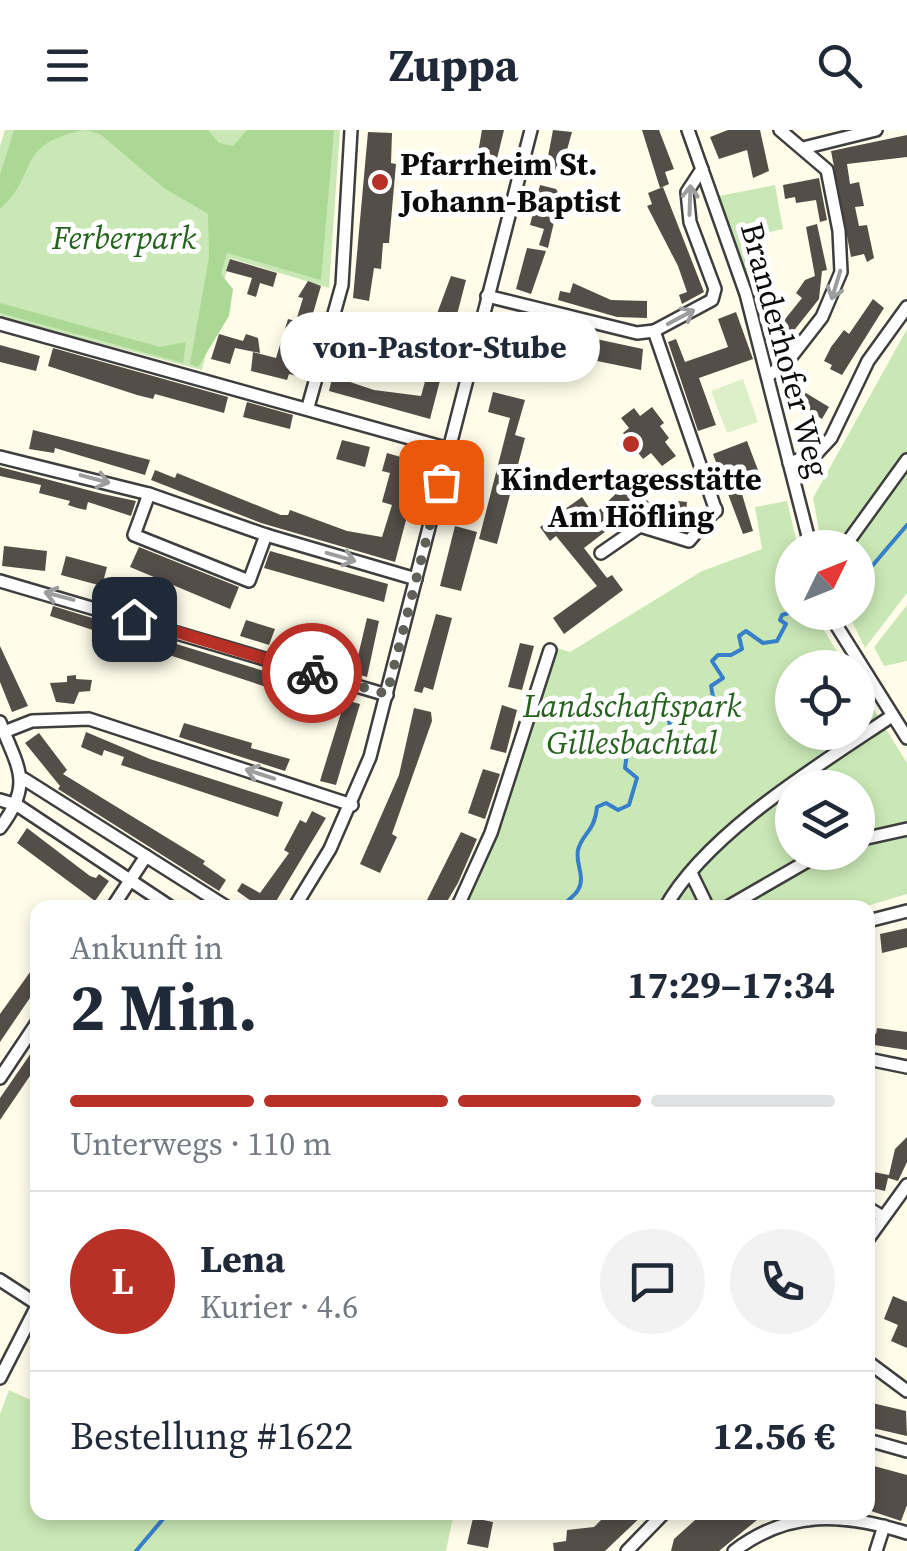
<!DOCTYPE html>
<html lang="de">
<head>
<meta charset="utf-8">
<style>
	body { margin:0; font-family:"Source Serif 4",serif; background:#f2f2f3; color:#1f2937; height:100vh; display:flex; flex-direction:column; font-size:38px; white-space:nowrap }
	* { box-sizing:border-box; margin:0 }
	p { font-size:32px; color:#747a83 }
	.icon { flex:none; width:55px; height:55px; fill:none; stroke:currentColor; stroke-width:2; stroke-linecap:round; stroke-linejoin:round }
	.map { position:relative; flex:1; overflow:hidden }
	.side { position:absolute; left:30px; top:770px; width:845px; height:620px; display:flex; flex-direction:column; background:#fff; border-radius:20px; box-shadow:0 5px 15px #0003 }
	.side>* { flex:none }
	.needle { width:65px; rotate:47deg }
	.tools { position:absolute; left:775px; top:400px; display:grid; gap:20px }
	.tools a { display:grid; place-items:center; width:100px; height:100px; border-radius:50%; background:#fff; box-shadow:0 5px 15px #0003; font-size:50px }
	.pin { position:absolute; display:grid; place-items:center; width:85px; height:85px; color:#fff; margin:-42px; border-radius:20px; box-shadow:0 5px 15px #0006 }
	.courier { position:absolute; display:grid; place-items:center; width:100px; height:100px; margin:-50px; border:8px solid #b93026; border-radius:50%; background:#fff; color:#222; box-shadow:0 2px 12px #0007 }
	.bubble { position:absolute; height:70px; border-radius:35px; background:#fff; box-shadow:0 5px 15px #0003; font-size:32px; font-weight:700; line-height:70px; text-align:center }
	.head em { font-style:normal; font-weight:700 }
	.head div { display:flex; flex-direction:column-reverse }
	.head { display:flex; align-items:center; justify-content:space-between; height:170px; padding:0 40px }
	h1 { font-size:65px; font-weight:700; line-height:75px }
	.bar { display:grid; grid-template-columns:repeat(4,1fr); gap:15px 10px; align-content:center; height:120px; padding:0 40px }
	.bar i { height:12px; border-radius:8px; background:#e0e1e3 }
	.bar .selected { background:#b93026 }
	.bar p { grid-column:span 4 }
	.line { display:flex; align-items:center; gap:25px; padding:0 40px; border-top:2px solid #e0e1e3 }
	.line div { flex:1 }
	.round { display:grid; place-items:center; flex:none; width:105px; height:105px; border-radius:52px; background:#f2f2f3 }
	header { display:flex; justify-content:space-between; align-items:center; height:130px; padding:0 40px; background:#fff; font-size:45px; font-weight:700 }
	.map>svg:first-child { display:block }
</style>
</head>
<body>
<header><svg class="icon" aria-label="menu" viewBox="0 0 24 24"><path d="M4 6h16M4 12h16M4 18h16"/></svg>Zuppa<svg class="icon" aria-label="search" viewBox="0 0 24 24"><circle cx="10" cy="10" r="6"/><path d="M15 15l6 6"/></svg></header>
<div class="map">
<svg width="907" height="1421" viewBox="0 0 907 1421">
	<rect width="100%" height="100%" fill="#fffdea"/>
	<g fill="#cae8b5" fill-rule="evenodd">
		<polygon points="5,0 340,0 329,158 230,128 202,240 0,187 0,16"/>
		<polygon points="775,55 783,99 756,105 758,166 751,168 719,66"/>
		<polygon points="907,199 907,463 865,518 848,483 858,482 858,418 822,417 813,368"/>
		<path d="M787 371 798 417 792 418V482L814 483 846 537 792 538V602H858V554L907 633V764L860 778H466L503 693 554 517 570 522 702 441 762 419 755 377ZM792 658H858V722H792Z"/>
		<polygon points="907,475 907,531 884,536 874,517"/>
		<polygon points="9,1260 37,1273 38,1382 454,1383 446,1421 0,1421 0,1284"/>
	</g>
	<g fill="#abd895">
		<path d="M14 0H84C13 15 41 42 0 79V45Z"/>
		<polygon points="86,0 208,0 219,13 233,16 247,0 334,0 321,150 227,123 221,144 233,159 229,186 198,237 190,234 209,127 208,84 164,58 100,4"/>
		<polygon points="0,173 160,217 186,212 183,233 0,183"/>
	</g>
	<polygon fill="#dcefc7" points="743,249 758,292 727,303 711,261"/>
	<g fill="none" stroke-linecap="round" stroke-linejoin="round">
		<g stroke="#387fcb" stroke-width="4">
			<polyline points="867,442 907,395"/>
			<path d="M562 778C566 770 574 767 578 760 586 747 575 734 578 720 582 704 595 701 597 677L606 673 618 680 629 675 637 648 625 638 627 623 647 618 666 625 674 616 668 585 713 567 711 556 723 548 712 531 718 525H731L742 519 739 506 746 501 763 513 777 511 786 494 780 490 782 485 792 482"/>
			<polyline points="136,1421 169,1382"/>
		</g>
	</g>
	<g fill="#544e48">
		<polygon points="482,0 504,0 493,45 475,40"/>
		<polygon points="553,0 572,2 561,41 546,37"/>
		<polygon points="642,0 659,0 674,39 665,42 669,54 660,58"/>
		<polygon points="728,0 760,0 769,41 753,48 747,20 719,29 710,7"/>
		<polygon points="368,2 392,3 391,33 396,34 389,113 383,113 381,139 374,138 369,171 353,168"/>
		<polygon points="907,5 907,27 847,34 850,54 859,52 864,76 855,77 859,96 867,95 874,128 867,132 864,124 851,127 831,21"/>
		<polygon points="819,48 827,90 820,92 816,70 796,73 795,67 785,69 783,55"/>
		<polygon points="540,55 556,59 560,66 548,118 539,115 544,99 530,95"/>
		<polygon points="663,57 704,162 682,174 679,165 687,162 678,136 647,76 652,74 648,63"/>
		<polygon points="817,94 827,140 822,141 819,169 788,208 777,199 802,168 796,163 805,150 815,146 806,97"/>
		<polygon points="527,118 546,121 531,164 516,159"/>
		<polygon points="230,129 277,143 273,157 260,153 256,167 247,164 252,148 226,141"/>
		<polygon points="451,146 466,150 430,289 329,261 334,240 343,242 347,251 374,260 421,266 426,248 420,246 426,224 403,218 406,208 432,215 439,190 435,189"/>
		<polygon points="308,151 321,156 300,228 305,232 297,246 289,244 287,250 251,241 253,222 276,228 288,189 296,191 303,168 298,167"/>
		<polygon points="573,153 611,170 647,171 647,188 617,187 558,170 560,161 570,163"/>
		<polygon points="873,169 884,178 842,245 830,239 832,235 824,231 831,217 844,200 849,204"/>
		<polygon points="349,182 366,187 359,218 341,213"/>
		<polygon points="736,182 753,229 699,248 716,295 698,301 668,212 676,209 685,232 728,217 718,189"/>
		<polygon points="513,188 529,192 518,247 499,242"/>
		<polygon points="568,203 643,219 641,240 563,224"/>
		<polygon points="219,204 243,211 246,204 258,208 260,223 235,218 230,234 211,229"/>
		<polygon points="0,215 40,226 36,241 0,232"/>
		<polygon points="53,218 228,267 224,283 155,264 153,269 137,265 48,236"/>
		<polygon points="791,248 799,253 796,257 829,277 822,289 789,269 793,261 786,256"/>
		<polygon points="493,262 525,270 515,305 525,308 497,414 479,409 510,288 488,282"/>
		<polygon points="247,272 293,285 290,299 243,287"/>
		<polygon points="652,277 664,293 660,296 669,308 665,312 676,326 662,336 651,323 643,329 623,303 629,298 621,288 634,278 640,286"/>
		<polygon points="33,300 150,330 145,345 55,318 54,323 29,319"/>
		<polygon points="342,310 370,317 365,337 336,329"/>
		<polygon points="747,311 764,356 742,364 753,401 743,404 713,324"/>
		<polygon points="387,323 421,333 395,432 261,393 151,350 155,340 175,348 177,343 281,385 288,385 290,380 347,401 382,407 392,375 382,372 390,343 382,341"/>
		<polygon points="0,337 103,364 136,371 131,386 88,372 86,380 77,378 68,375 70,371 39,363 41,355 0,346"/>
		<polygon points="630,350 652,376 676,390 678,371 687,372 686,383 695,386 693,391 686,400 651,390 636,378 584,418 607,448 612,445 623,460 564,504 553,488 597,456 556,406 550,411 540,397 582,367 594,385"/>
		<polygon points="455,396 477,402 461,461 440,456"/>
		<polygon points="4,416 47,421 45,441 2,436"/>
		<polygon points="139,417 239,457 230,479 130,437"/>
		<polygon points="270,421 388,454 384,472 264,438"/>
		<polygon points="66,426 107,437 102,456 61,445"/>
		<polygon points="53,476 316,557 312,572 50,486"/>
		<polygon points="436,484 452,488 433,560 424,557 422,563 414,561"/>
		<polygon points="367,488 379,491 367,547 354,543"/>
		<polygon points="246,490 275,499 269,515 240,506"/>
		<polygon points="520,513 534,516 522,560 508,557"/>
		<polygon points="0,516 28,576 12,582 0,552"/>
		<polygon points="76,545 76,549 92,550 90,561 79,562 74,574 56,572 50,553 67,552 67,546"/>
		<polygon points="345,570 360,574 336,655 320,651"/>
		<polygon points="502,575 517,580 506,623 490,619"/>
		<polygon points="414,578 431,582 432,591 392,704 397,707 380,743 360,734 399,645"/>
		<polygon points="184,593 252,613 251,618 290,629 285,641 179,607"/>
		<polygon points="86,602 150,629 283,672 278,687 121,635 124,627 104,620 102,626 81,617"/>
		<polygon points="39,603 67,640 63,644 205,731 203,734 226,750 219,761 58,659 60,656 25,613"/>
		<polygon points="483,639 500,644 485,689 468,683"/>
		<polygon points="312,681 326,688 272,778 261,778 237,761 242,753 260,763 289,723 284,720 300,690 306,693"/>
		<polygon points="27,698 90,746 96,748 99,744 109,751 95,771 17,713"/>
		<polygon points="461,702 477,709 458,753 443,778 423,778"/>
		<polygon points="907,798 907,817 882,823 880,804"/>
		<polygon points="38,831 38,856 0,912 0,884"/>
		<polygon points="877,898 907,902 907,920 868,914 868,903 876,904"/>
		<polygon points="38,913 38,934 0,990 0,968"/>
		<polygon points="907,1007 907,1032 898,1051 888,1048 885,1061 868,1057 868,1041 889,1045 895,1019"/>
		<polygon points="893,1166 907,1172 907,1218 891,1211 898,1195 884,1189"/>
		<polygon points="868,1272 906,1281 907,1306 868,1297"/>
		<polygon points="874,1336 907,1345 907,1375 901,1391 868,1380"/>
		<polygon points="609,1382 646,1382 605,1421 554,1421 553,1413 566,1411 567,1400 594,1397"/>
		<polygon points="704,1382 775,1382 775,1383 757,1390 719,1421 671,1421 674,1409"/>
		<polygon points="473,1388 493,1392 488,1418 467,1414"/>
	</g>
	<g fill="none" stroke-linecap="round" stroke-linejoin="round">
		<defs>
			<g id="minor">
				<polyline points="688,0 746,164 811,418"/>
				<polyline points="803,18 876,0"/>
				<polyline points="487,166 637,203 654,201 712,170 715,159 690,92 687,62 702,39"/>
				<polyline points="0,194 449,319"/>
				<polyline points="654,201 716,381"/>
				<polyline points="768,246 787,232 822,187 841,142 839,101 827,40 780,0"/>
				<polyline points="308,277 342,155 351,0"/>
				<polyline points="0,327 149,364 266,405 416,449"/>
				<polyline points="789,333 816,324 831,308 868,231 907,177"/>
				<polyline points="149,364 134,405 249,451 266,405"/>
				<polyline points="838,418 847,413 907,330"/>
				<polyline points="601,423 640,396 689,411 716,379"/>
				<polyline points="0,451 387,565"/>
				<polyline points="828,482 907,608"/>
				<path d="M0 592C18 639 34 653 0 698"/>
				<polyline points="4,602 32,591 89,589 352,675"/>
				<polyline points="24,649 228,778"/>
				<polyline points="0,670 17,675 172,778"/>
				<polyline points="858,710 907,699"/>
				<polyline points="691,743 708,778"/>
				<polyline points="112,778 146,726"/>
				<polyline points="294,778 330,719 370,627 531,0"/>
				<polyline points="457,778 491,703 550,520"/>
				<path d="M665 778C706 703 822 633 892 586"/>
				<polyline points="726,778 823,722"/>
				<polyline points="868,791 907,781"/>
				<polyline points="868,929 907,937"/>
				<polyline points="0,948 38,891"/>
				<polyline points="868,1078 883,1087"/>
				<polyline points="868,1109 907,1055"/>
				<polyline points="0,1150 37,1174"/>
				<polyline points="868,1232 907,1261"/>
				<polyline points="0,1248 38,1174"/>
				<polyline points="868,1310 907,1321"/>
				<polyline points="627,1421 665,1382"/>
				<path d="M734 1421C789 1379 844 1383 907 1403"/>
				<polyline points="876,1421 884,1396"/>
			</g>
		</defs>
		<use href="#minor" stroke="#3e3e3e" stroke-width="16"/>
		<use href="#minor" stroke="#fff" stroke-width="11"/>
	</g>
	<defs><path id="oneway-shaft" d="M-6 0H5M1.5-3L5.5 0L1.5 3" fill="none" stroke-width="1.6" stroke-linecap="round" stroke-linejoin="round" transform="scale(2.5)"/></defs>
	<g stroke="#9d9d9d">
		<use href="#oneway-shaft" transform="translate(690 70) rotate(-88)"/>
		<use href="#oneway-shaft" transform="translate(836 155) rotate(107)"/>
		<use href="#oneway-shaft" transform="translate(681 187) rotate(-28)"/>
		<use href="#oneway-shaft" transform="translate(95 349) rotate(15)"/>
		<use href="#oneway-shaft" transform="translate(341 427) rotate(16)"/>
		<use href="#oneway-shaft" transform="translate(59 466) rotate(-165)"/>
		<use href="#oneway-shaft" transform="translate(260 644) rotate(-162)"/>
	</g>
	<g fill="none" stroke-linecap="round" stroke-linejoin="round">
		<polyline stroke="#606059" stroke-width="10" stroke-dasharray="0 18" points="312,543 387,564 441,352"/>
		<polyline stroke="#b93026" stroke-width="12" points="134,489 312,543"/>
	</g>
	<g fill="#b93026" stroke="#fff" stroke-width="4">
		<circle cx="380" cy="52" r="10"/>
		<circle cx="631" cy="314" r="10"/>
	</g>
	<g text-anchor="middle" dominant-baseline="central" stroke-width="10" stroke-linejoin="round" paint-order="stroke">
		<g font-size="32" font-weight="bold" fill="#0b0b0b" stroke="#fff" text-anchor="start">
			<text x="400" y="34">Pfarrheim St.<tspan x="400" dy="37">Johann-Baptist</tspan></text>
			<text x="631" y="349" text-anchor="middle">Kindertagesstätte<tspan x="631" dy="37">Am Höfling</tspan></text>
		</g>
		<g font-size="32" font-style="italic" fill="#24621d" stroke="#fff">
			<text x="124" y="108">Ferberpark</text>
			<text x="632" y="576">Landschaftspark<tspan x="632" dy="37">Gillesbachtal</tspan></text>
		</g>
		<g font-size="32" fill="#0b0b0b" stroke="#fff">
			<text transform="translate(785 220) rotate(75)">Branderhofer Weg</text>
		</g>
	</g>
</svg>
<div class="tools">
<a><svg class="needle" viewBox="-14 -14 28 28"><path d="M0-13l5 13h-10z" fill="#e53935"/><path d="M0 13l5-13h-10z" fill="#747a83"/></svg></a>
<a><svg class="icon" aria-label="locate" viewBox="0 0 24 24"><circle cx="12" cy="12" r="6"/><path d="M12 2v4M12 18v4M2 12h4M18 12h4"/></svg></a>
<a><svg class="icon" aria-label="layers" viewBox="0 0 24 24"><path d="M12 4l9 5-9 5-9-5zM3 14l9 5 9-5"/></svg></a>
</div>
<div class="pin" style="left:441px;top:352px;background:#ea580c"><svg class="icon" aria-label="bag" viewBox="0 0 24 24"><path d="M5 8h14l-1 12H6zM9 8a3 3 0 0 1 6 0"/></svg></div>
<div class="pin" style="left:134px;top:489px;background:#1f2937"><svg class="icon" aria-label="home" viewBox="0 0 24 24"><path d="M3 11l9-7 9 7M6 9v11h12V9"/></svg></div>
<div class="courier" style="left:312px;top:543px"><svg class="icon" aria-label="bike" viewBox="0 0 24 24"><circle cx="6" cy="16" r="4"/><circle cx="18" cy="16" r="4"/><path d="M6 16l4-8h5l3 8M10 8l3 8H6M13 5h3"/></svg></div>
<div class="bubble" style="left:280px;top:182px;width:320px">von-Pastor-Stube</div>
<section class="side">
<div class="head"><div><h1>2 Min.</h1><p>Ankunft in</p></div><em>17:29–17:34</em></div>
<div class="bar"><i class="selected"></i><i class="selected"></i><i class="selected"></i><i></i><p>Unterwegs · 110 m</p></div>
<div class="line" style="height:180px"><b class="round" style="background:#b93026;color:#fff">L</b><div><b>Lena</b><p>Kurier · 4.6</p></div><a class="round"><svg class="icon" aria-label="chat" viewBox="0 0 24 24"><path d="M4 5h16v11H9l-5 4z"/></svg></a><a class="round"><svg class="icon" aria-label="phone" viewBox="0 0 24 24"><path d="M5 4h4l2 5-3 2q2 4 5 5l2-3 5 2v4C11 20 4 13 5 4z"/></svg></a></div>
<div class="line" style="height:130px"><div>Bestellung #1622</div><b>12.56 €</b></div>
</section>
</div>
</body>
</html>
